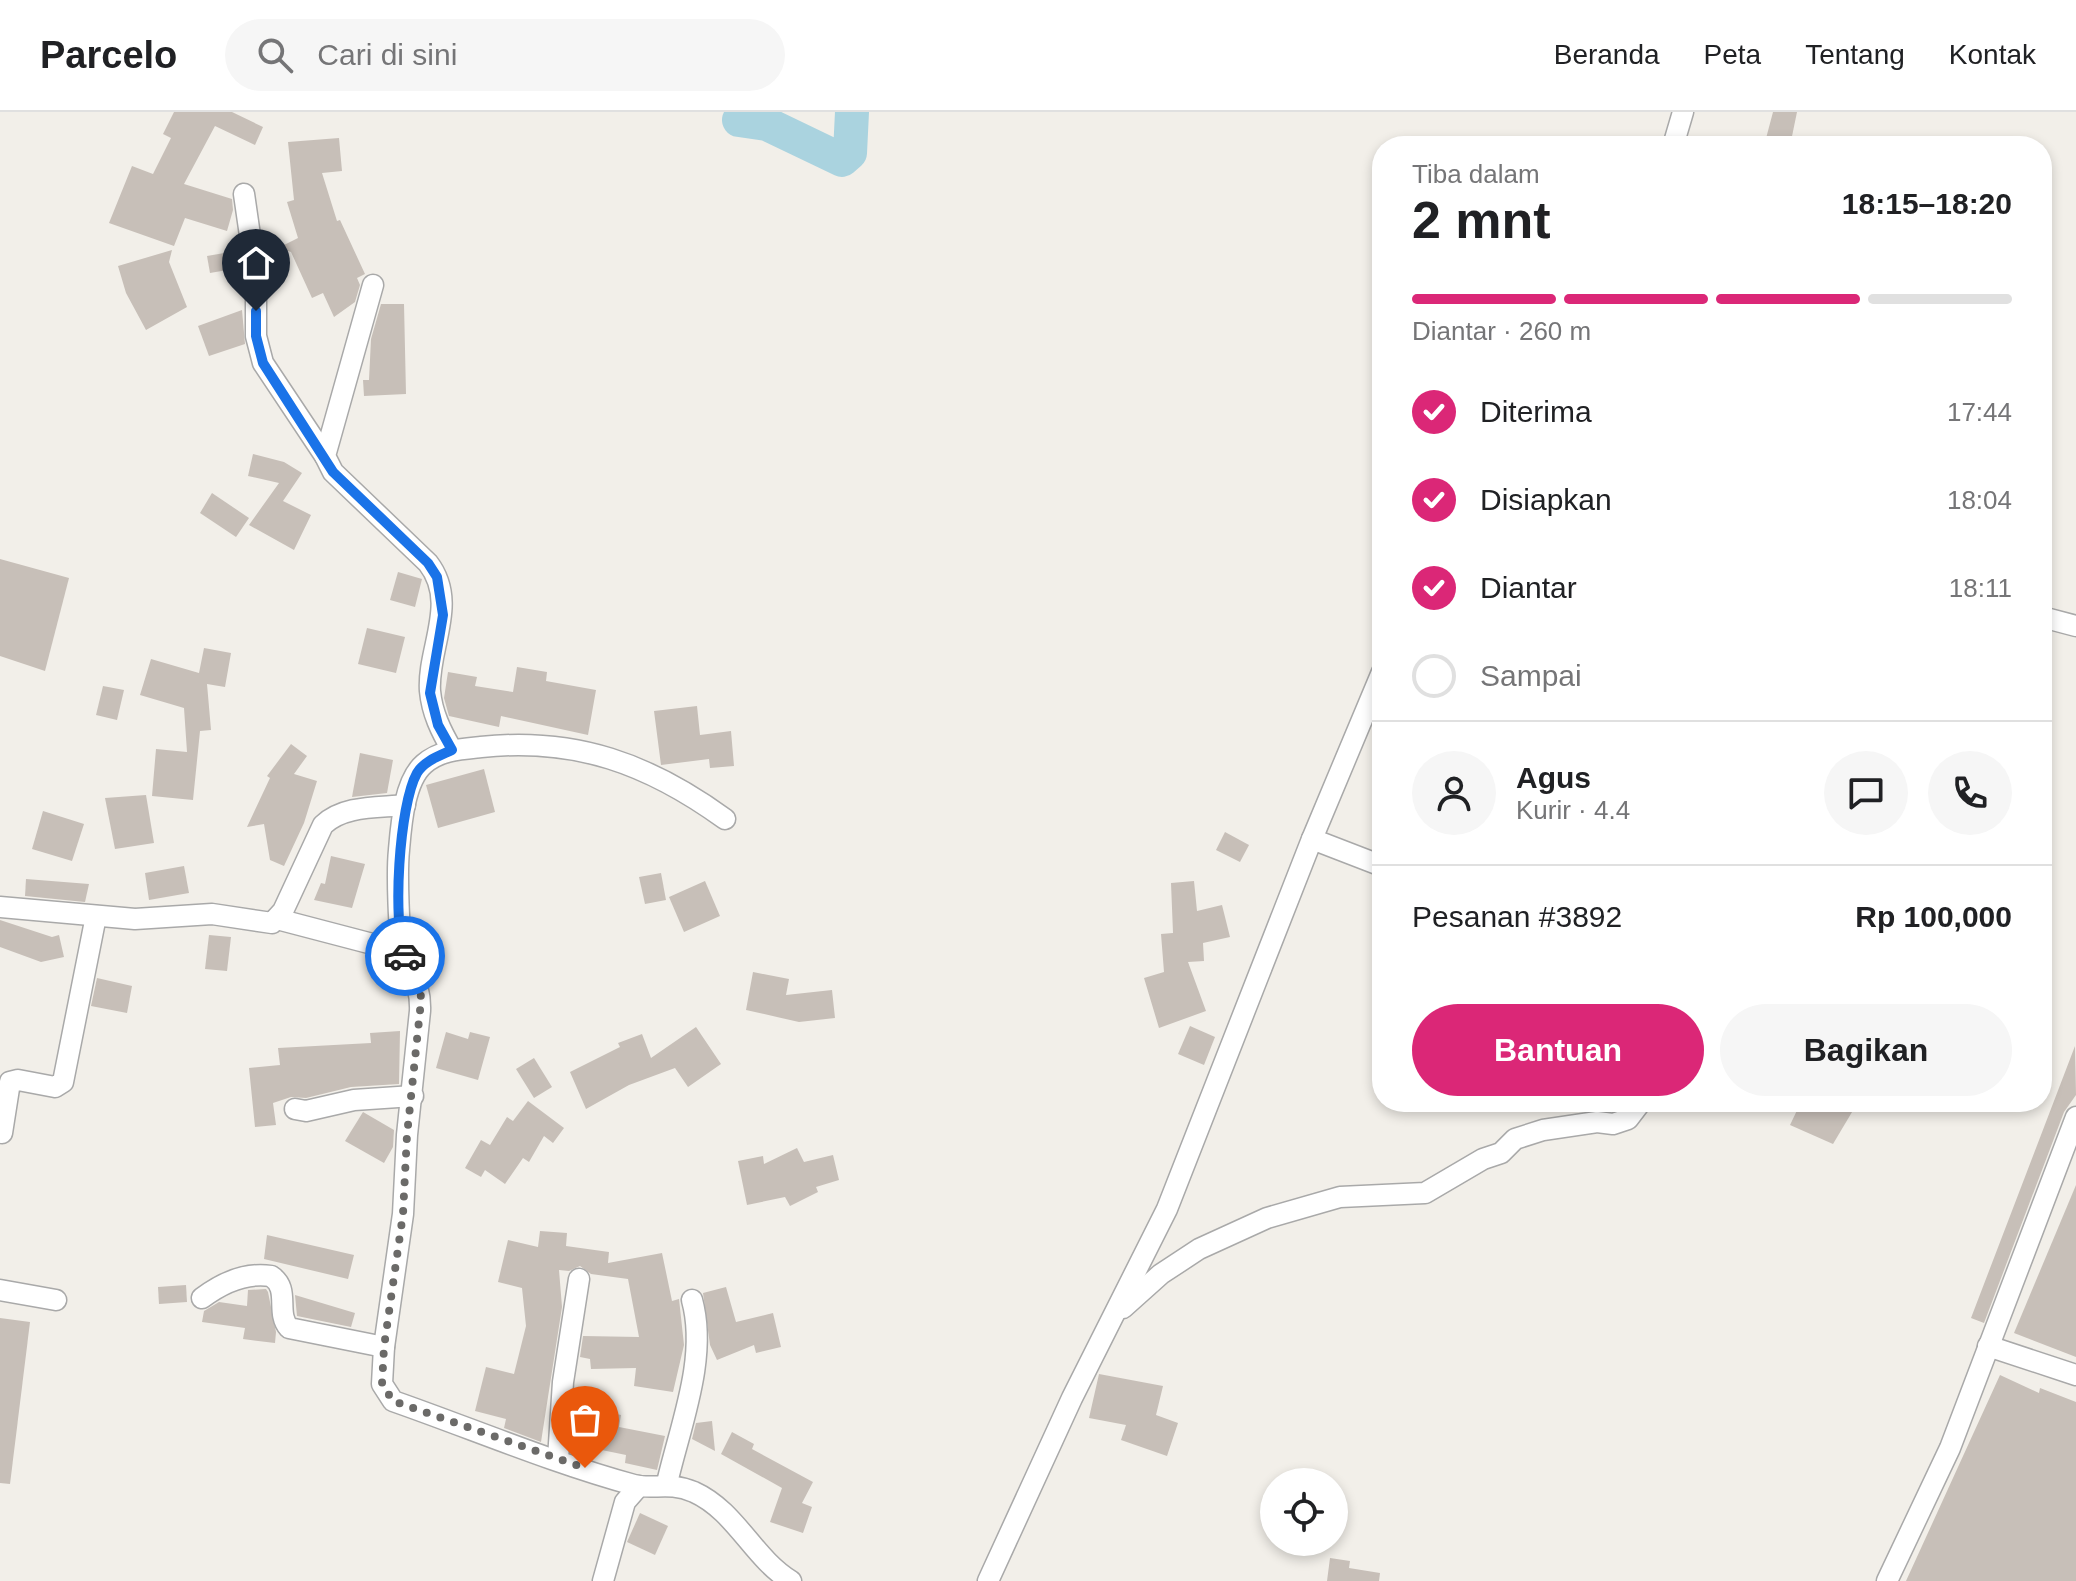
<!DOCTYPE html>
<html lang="id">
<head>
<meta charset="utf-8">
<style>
	body { margin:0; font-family:Arial,sans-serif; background:#f6f6f6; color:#202124; height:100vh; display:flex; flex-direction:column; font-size:30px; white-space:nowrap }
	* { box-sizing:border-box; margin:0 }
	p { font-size:26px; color:#757577 }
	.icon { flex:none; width:44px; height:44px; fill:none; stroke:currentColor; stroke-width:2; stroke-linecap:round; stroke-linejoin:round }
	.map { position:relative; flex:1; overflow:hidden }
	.drawer { position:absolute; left:1372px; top:24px; width:680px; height:976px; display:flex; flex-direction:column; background:#fff; border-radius:32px; box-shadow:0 4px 12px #0003 }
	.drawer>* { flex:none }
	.buttons { position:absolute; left:1260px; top:1356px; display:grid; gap:16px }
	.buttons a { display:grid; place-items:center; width:88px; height:88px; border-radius:50%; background:#fff; box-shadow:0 4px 12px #0003; font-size:40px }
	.pin { position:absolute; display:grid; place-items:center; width:68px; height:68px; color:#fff; margin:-82px -34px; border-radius:50% 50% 50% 0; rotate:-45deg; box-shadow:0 0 8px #0007 }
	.pin .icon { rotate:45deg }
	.courier { position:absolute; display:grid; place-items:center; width:80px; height:80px; margin:-40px; border:6px solid #1a73e8; border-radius:50%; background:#fff; color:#222; box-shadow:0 2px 10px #0007 }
	.overview em { font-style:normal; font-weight:700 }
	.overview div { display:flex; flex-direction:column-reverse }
	.overview { display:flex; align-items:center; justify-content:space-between; height:136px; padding:0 40px }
	h1 { font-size:52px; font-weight:700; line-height:60px }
	.bar { display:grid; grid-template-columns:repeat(4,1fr); gap:12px 8px; align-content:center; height:96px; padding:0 40px }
	.bar i { height:10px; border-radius:6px; background:#e0e0e0 }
	.bar .active { background:#db2777 }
	.bar p { grid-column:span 4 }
	.line { display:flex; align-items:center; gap:20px; padding:0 40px; border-top:2px solid #e0e0e0 }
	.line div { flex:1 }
	.round { display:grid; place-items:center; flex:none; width:84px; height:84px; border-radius:42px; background:#f6f6f6 }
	ol { padding:0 40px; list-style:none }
	li { display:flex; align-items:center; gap:24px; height:88px }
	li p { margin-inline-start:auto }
	li .icon { padding:8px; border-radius:50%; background:#db2777; color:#fff; stroke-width:4 }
	li:last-child { color:#757577 }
	li i { width:44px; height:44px; border:4px solid #e0e0e0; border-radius:50% }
	.cta { display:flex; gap:16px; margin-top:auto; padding:16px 40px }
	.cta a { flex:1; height:92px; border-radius:48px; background:#db2777; color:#fff; font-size:32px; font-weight:700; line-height:92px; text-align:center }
	.cta a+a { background:#f6f6f6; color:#202124 }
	header { display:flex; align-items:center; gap:48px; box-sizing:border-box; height:112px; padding:0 40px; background:#fff; border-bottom:2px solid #e0e0e0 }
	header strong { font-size:38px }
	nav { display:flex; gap:44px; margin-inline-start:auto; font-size:28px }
	.search { width:560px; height:72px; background:#f6f6f6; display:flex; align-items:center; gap:20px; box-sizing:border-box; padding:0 28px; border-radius:44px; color:#757577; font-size:30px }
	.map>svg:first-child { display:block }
</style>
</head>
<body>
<header>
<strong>Parcelo</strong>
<div class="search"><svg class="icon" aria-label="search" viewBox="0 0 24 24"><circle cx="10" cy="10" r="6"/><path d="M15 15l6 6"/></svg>Cari di sini</div>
<nav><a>Beranda</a><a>Peta</a><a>Tentang</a><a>Kontak</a></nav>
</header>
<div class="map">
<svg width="2076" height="1469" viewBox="0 0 2076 1469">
	<rect width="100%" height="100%" fill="#f2efe9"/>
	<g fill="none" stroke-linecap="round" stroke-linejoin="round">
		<polyline stroke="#aad3df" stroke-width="34" points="739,8 767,12 842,48 850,41 852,0"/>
	</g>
	<g fill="#c7bfb8">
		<polygon points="174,0 232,0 263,15 255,33 215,14 184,72 232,87 233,98 227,119 185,106 174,134 109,111 132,54 153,62 171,26 163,22"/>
		<polygon points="1773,0 1797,0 1790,34 1764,34"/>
		<polygon points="339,26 342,59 322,61 337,109 340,108 365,162 357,166 360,173 355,190 334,205 323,181 312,186 291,140 278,136 298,126 287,90 294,88 288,30"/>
		<polygon points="172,138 169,150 187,195 146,218 126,181 118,154"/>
		<polygon points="230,140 233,157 210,161 207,144"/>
		<polygon points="381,192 404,192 406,282 364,284 363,268 369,268 371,227"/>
		<polygon points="242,198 245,232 209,244 198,214"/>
		<polygon points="253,342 284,350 302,361 283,389 311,403 294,438 249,413 279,371 248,364"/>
		<polygon points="212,381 249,406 236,425 200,401"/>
		<polygon points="0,447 69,466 45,559 0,544"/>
		<polygon points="398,460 422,467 415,495 390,488"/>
		<polygon points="367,516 405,525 396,561 358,552"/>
		<polygon points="204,536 231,541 225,575 207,572 211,618 200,619 193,688 152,684 156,637 187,640 184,596 140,583 151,547 199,561"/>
		<polygon points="517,555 547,560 546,569 596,578 588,623 501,604 499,615 449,604 444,586 448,560 477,565 475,574 513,580"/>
		<polygon points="103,574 124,578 117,608 96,603"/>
		<polygon points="697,594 700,623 731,619 734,654 710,656 709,647 661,653 654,599"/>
		<polygon points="291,632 307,644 294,662 317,669 304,711 284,754 270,748 264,712 247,715 270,666 267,664"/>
		<polygon points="360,641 393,648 387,681 352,685"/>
		<polygon points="484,657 495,700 438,716 426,673"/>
		<polygon points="146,683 154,731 115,737 105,686"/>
		<polygon points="43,699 84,712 72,749 32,737"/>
		<polygon points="1225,720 1249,733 1240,750 1216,738"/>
		<polygon points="331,744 365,752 352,796 314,788 321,771 325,772"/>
		<polygon points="184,754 189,781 149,788 145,761"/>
		<polygon points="661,761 666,788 645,792 639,765"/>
		<polygon points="26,767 89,772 85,790 25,784"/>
		<polygon points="705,769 720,804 684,820 669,785"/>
		<polygon points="1194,769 1197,799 1222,793 1230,825 1203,831 1204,849 1188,850 1206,899 1159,916 1144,866 1164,860 1161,822 1173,821 1171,771"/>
		<polygon points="0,808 52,825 59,823 64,845 41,850 0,835"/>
		<polygon points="209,823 231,825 227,859 205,857"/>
		<polygon points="753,860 789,867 786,883 832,878 835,906 799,910 746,898"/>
		<polygon points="97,866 132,874 127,901 91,894"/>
		<polygon points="1190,914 1215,925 1204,953 1178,942"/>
		<polygon points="696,915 721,952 688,975 675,956 629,973 586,997 570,960 620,935 618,931 642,922 651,946"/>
		<polygon points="400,919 399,972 351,975 306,986 291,985 273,991 276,1013 255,1015 249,956 280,953 278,936 371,931 370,921"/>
		<polygon points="446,920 468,927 470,920 490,925 478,968 436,956"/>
		<polygon points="2075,934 2076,983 2064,1000 1984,1211 1971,1206"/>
		<polygon points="534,946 552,975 534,986 516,957"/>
		<polygon points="528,989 564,1016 553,1031 544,1024 529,1050 523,1046 505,1072 485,1058 481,1065 465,1056 481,1028 490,1033 507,1005 513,1009"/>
		<polygon points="1801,990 1858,990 1833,1032 1790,1013"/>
		<polygon points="363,1000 394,1018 393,1035 384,1051 345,1029"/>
		<polygon points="797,1036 804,1050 833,1043 839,1068 816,1075 818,1080 790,1094 785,1085 747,1093 738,1049 763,1044 764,1052"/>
		<polygon points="2076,1073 2076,1245 2014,1221"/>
		<polygon points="540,1119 567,1121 566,1134 609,1140 608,1151 662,1141 672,1189 679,1187 684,1233 673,1280 634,1274 636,1256 591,1257 590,1247 580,1245 583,1224 639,1225 628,1167 591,1162 580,1154 569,1159 559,1158 562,1195 541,1330 504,1316 506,1307 475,1299 486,1255 514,1262 526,1214 522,1176 498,1170 508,1128 538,1135"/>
		<polygon points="267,1123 354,1143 348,1167 264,1147"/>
		<polygon points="186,1173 187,1190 159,1192 158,1175"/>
		<polygon points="726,1175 736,1210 773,1201 781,1235 756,1241 754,1233 717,1248 710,1233 703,1181"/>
		<polygon points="248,1178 266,1177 268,1180 276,1220 275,1231 243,1227 245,1216 202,1210 204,1199 219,1190 247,1194"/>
		<polygon points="295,1183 355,1201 351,1215 297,1204"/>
		<polygon points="0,1206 30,1210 10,1372 0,1371"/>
		<polygon points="1099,1262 1163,1274 1156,1303 1178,1311 1167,1344 1121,1328 1126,1313 1089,1306"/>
		<polygon points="2000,1263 2039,1281 2040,1276 2076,1290 2076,1469 1906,1469"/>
		<polygon points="578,1293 621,1303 619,1315 665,1324 657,1358 625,1351 626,1343 592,1336 591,1343 572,1339"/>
		<polygon points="712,1309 715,1339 692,1327 696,1311"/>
		<polygon points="732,1320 754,1332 752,1337 813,1370 802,1391 812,1395 803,1421 770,1410 782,1376 721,1342"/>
		<polygon points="640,1401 668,1414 655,1443 627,1430"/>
		<polygon points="1330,1446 1350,1449 1349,1456 1380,1461 1379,1469 1327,1469"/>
	</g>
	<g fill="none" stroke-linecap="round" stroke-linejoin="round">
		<defs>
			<g id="minor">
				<polyline points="1673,34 1683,0"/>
				<polyline points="244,82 256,165 256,224 263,251 325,344"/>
				<path d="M373 173 325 344 333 360 428 451C459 491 427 536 430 579 432 601 441 619 452 638"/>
				<polyline points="2042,505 2076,514"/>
				<path d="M725 707C649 652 576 625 481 635 461 637 440 638 424 652 404 669 401 714 399 738 397 757 398 826 404 842 412 863 421 874 420 899L407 1023 403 1102 384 1235 382 1272 393 1289C473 1317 553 1351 634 1373 654 1378 668 1369 694 1380 736 1399 753 1446 791 1469"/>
				<polyline points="1312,727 1382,754"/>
				<path d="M0 795 135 807 212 802 272 811 283 799 323 713C344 693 378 696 405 693"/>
				<polyline points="277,807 403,840"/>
				<polyline points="295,997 306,999 354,988 413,984"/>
				<polyline points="2,1021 10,970 18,968 55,975 63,970 96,804"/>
				<polyline points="0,1178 56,1188"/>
				<path d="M202 1186C222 1171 245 1160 271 1164 291 1177 275 1200 289 1216L384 1235"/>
				<polyline points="1123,1196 1161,1162 1199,1137 1267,1106 1340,1085 1425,1081 1483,1047 1501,1041 1515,1027 1543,1018 1597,1010 1613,1012 1628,1007 1641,990"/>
				<polyline points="1988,1234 2076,1263"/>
				<polyline points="558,1347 563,1270 579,1167"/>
				<path d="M667 1371C680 1314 708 1246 692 1188"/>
				<polyline points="603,1469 625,1390 639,1374"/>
				<polyline points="988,1469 1072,1286 1167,1097 1312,727 1382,560"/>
				<polyline points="1887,1469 1950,1336 2076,1005"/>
			</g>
		</defs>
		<use href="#minor" stroke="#a9a9a9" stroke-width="23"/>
		<use href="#minor" stroke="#fff" stroke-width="20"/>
	</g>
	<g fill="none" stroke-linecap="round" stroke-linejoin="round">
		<polyline stroke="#6b6a68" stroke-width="8" stroke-dasharray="0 14.4" points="405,844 421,880 420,899 407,1023 403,1102 384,1235 382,1272 393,1289 585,1356"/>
		<path stroke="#1a73e8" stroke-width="10" d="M256 199V224L263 251 333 360 428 451 437 465 443 503 430 581 438 613 452 638C439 644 424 649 417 661 399 693 392 811 405 844"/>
	</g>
</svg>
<div class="buttons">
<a><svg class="icon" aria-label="locate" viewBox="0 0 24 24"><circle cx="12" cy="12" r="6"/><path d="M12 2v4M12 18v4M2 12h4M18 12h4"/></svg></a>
</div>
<div class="pin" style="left:585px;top:1356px;background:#ea580c"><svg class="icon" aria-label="bag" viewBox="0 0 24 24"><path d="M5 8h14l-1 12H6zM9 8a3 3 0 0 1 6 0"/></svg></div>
<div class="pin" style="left:256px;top:199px;background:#1f2937"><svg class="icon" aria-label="home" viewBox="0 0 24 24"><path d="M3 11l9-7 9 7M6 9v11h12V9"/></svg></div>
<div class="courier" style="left:405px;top:844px"><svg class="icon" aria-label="car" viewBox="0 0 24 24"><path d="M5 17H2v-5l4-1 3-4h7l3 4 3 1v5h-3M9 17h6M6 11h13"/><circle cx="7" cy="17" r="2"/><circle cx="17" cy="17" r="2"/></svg></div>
<section class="drawer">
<div class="overview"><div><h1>2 mnt</h1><p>Tiba dalam</p></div><em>18:15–18:20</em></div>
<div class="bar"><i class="active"></i><i class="active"></i><i class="active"></i><i></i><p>Diantar · 260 m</p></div>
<ol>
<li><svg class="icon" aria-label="check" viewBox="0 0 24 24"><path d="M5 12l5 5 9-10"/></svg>Diterima<p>17:44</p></li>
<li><svg class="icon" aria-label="check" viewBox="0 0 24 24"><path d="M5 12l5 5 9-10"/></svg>Disiapkan<p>18:04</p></li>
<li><svg class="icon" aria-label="check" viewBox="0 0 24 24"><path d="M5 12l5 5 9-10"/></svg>Diantar<p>18:11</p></li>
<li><i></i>Sampai</li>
</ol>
<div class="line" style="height:144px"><a class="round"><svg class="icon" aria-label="person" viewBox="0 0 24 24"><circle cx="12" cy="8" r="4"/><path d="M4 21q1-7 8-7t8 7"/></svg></a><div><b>Agus</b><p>Kurir · 4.4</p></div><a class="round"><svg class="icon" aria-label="chat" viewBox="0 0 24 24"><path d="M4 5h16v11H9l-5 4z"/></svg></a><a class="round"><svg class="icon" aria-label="phone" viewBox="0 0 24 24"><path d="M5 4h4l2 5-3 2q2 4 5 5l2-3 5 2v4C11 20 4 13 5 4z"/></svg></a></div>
<div class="line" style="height:104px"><div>Pesanan #3892</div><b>Rp 100,000</b></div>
<div class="cta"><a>Bantuan</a><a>Bagikan</a></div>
</section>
</div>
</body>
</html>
